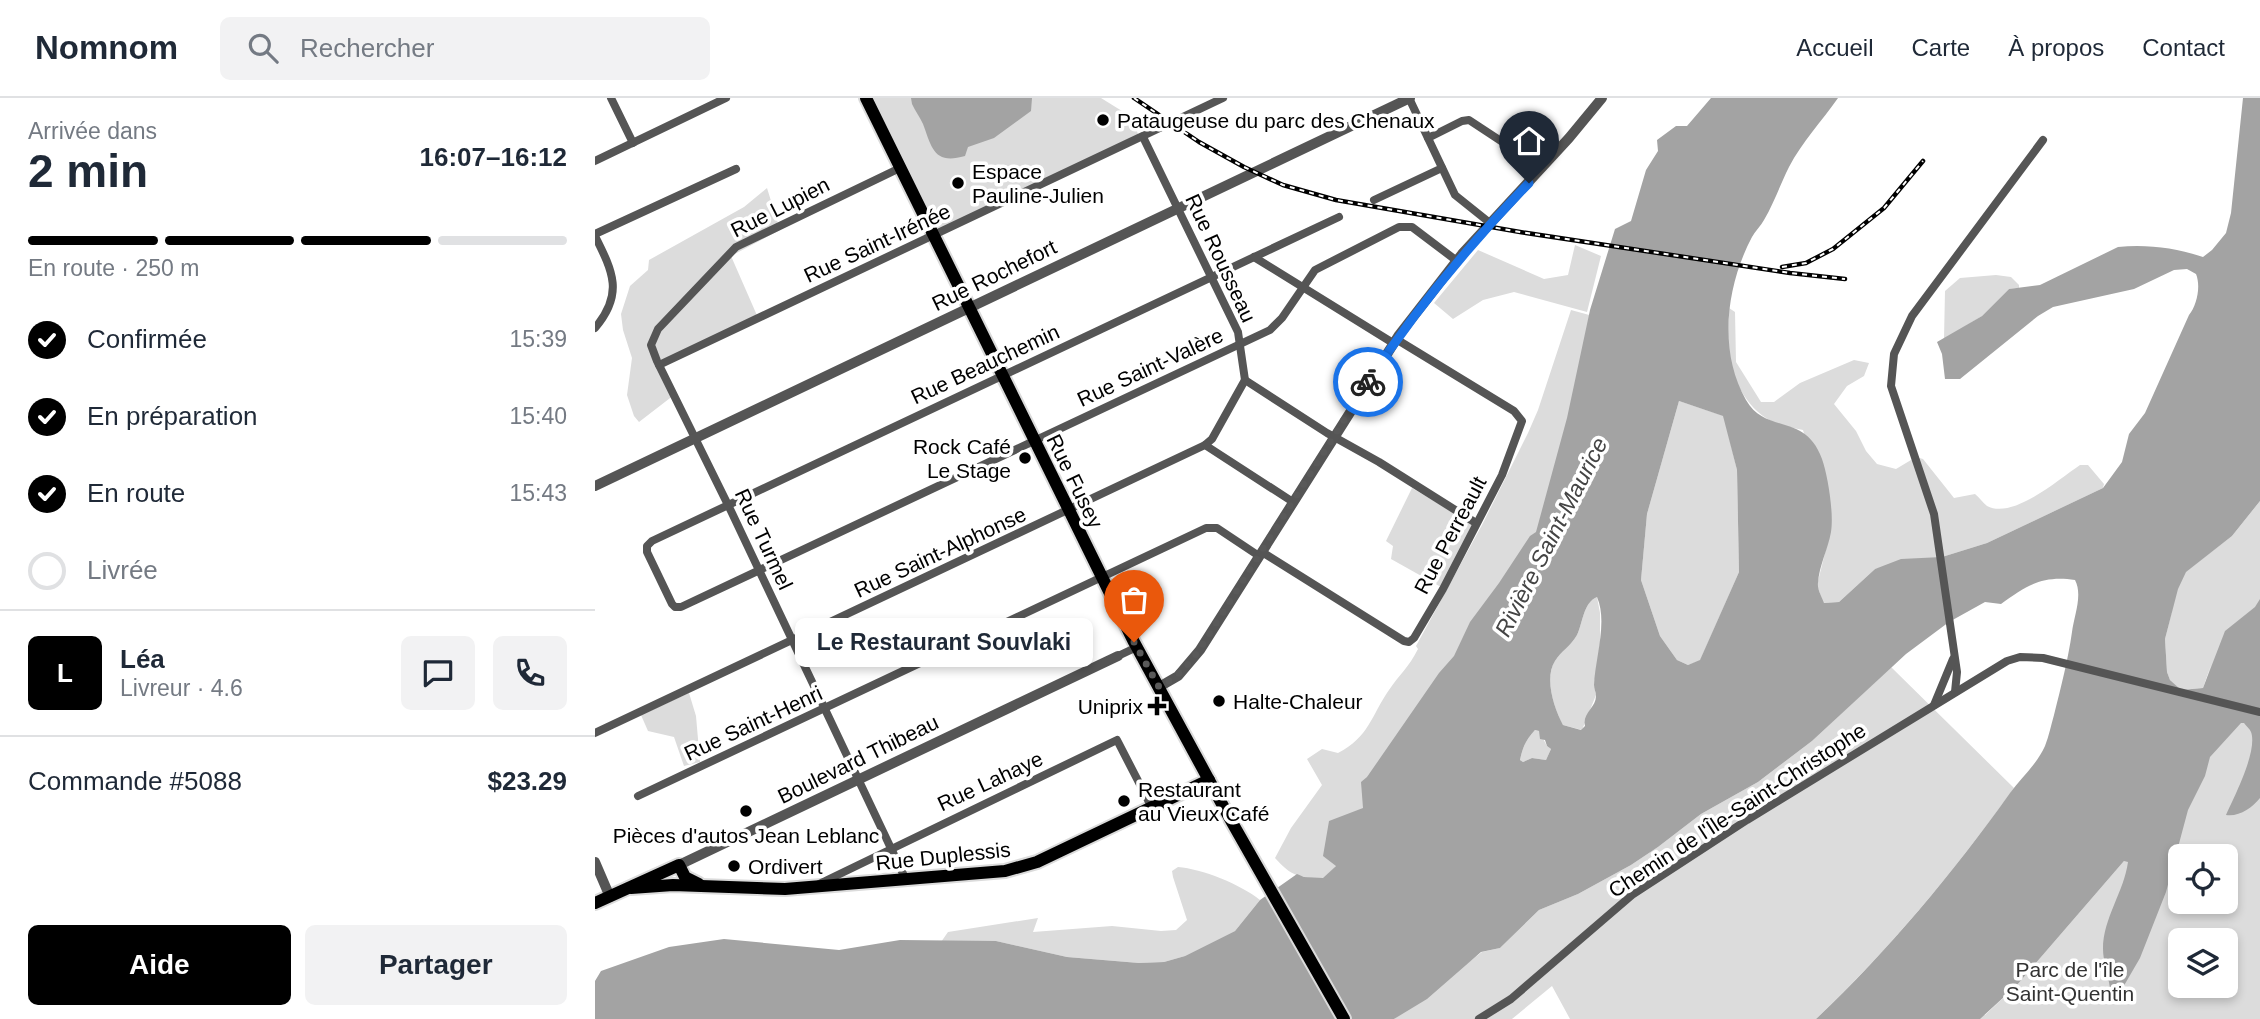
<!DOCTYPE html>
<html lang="fr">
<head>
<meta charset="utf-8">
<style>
	body { margin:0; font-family:Helvetica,sans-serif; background:#f2f2f3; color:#1f2937; height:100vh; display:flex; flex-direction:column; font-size:26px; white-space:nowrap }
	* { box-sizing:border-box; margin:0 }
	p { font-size:23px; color:#747a83 }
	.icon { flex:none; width:38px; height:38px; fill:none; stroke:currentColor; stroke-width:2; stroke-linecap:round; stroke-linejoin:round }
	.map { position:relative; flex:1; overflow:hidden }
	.details { display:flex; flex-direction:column; background:#fff; width:595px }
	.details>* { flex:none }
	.tools { position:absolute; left:1573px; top:746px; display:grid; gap:14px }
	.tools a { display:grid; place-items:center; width:70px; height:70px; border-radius:10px; background:#fff; box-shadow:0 4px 10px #0003; font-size:35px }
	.pin { position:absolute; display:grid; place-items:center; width:60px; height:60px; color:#fff; margin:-72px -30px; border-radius:50% 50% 50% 0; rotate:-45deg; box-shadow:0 0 7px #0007 }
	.pin .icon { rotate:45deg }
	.courier { position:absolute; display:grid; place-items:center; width:70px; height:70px; margin:-35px; border:5px solid #1a73e8; border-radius:50%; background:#fff; color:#222; box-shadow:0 2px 9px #0007 }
	.bubble { position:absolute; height:49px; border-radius:10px; background:#fff; box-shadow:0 4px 10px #0003; font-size:23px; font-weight:700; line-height:49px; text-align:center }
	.headline em { font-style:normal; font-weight:700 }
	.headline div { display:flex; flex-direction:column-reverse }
	.headline { display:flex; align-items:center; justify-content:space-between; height:119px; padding:0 28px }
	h1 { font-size:46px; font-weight:700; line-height:52px }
	.bar { display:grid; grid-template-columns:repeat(4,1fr); gap:10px 7px; align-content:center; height:84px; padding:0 28px }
	.bar i { height:9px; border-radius:5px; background:#e0e1e3 }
	.bar .selected { background:#000 }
	.bar p { grid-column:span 4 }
	.line { display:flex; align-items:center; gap:18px; padding:0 28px; border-top:2px solid #e0e1e3 }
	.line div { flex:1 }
	.round { display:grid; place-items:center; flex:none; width:74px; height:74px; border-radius:10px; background:#f2f2f3 }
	ol { padding:0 28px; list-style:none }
	li { display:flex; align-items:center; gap:21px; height:77px }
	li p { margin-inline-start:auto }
	li .icon { padding:7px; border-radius:50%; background:#000; color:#fff; stroke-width:4 }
	li:last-child { color:#747a83 }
	li i { width:38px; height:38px; border:4px solid #e0e1e3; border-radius:50% }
	.action { display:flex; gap:14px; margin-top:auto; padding:14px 28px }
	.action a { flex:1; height:80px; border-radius:10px; background:#000; color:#fff; font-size:28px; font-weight:700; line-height:80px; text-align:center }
	.action a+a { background:#f2f2f3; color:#1f2937 }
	header { display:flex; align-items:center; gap:42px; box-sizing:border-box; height:98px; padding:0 35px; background:#fff; border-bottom:2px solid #e0e1e3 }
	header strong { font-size:33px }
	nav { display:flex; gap:38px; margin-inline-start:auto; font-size:24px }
	.search { width:490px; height:63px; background:#f2f2f3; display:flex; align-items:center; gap:18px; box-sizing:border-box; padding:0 24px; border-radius:10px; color:#747a83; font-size:26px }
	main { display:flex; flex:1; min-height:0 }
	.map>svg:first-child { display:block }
</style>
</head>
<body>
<header>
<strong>Nomnom</strong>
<div class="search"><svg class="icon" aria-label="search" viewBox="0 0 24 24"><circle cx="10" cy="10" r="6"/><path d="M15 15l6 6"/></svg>Rechercher</div>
<nav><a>Accueil</a><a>Carte</a><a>À propos</a><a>Contact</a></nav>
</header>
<main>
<section class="details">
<div class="headline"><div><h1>2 min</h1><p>Arrivée dans</p></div><em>16:07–16:12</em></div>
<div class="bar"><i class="selected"></i><i class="selected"></i><i class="selected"></i><i></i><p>En route · 250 m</p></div>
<ol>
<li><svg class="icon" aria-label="check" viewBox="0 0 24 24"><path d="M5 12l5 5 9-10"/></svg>Confirmée<p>15:39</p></li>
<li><svg class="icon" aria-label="check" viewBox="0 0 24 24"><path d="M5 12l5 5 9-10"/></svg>En préparation<p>15:40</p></li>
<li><svg class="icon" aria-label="check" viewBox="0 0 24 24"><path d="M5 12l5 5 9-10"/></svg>En route<p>15:43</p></li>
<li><i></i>Livrée</li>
</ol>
<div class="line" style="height:126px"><b class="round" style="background:#000;color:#fff">L</b><div><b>Léa</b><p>Livreur · 4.6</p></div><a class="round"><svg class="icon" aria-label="chat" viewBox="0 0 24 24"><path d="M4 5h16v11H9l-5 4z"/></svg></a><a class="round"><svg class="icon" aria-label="phone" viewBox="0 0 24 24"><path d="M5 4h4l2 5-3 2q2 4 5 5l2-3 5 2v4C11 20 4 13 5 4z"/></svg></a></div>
<div class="line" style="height:91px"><div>Commande #5088</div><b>$23.29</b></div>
<div class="action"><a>Aide</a><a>Partager</a></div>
</section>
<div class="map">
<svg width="1665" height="921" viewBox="0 0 1665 921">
	<rect width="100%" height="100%" fill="#fff"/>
	<g fill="#dcdcdc" fill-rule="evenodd">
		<polygon points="275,0 506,0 535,18 544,38 343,134"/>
		<polygon points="172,90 185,132 136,158 164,222 66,269 79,297 44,324 39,318 32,297 37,260 28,232 26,216 35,188 53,172 54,162 149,109"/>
		<polygon points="980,147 1006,158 992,214 919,194 888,202 858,221 839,205 883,152 949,181 973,177"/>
		<polygon points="1401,177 1416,179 1424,187 1424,190 1414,191 1387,218 1349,241 1350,193 1365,180"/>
		<path d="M1134 210 1140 214 1141 264 1166 304H1179L1205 285 1259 262 1274 265 1269 278 1252 288 1239 306 1261 333 1271 353 1282 366 1301 371 1321 359 1328 361 1359 400 1380 396C1384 399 1388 405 1392 408 1418 422 1464 381 1485 367H1493L1509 386 1508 390 1392 445 1347 459 1280 471 1244 504 1228 505 1222 487 1236 431 1208 332C1198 330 1185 328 1176 323 1151 310 1134 277 1133 249 1132 236 1134 223 1134 210Z"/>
		<path d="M976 212 998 218 945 435 741 768 728 781C704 779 697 779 680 760L696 730 727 687 712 661 727 651 743 655C774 639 776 618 794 592 804 577 814 569 823 551L821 548 887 427 933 335 943 312Z"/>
		<polygon points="1084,303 1129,318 1142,372 1144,474 1105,563 1093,567 1082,562 1065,538 1046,482 1052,416"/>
		<polygon points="817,390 881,428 846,489 796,461 798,448 791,443"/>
		<path d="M1665 403V921H1343L1390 917 1422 887 1529 763 1576 695 1616 567 1608 590 1585 592 1575 582 1572 574 1570 541 1577 513 1573 487 1637 438ZM1586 758H1631V803H1586ZM1586 842H1631V887H1586Z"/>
		<path d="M1002 499 1005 515V546L999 587 1001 597 987 632 968 627C959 610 949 580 960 563 966 553 976 548 982 537 988 525 988 505 1002 499Z"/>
		<path d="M1296 569 1419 690C1360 772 1295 851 1221 921H975L957 888 917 921H799L887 854 905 850 944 812 983 796 1036 767 1063 749 1106 716 1163 684 1217 643Z"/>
		<polygon points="94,595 101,618 105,664 89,668 79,639 53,633 46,617"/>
		<path d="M940 632 944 633 952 648 956 651 951 662 937 660 928 664 925 662C928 648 931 642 940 632Z"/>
		<path d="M583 769C607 771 645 786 665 802L640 833 590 858 569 864 544 865 472 859 401 843 346 844 353 834 443 820 438 834 517 828 566 833 581 832 592 822 578 779 577 773Z"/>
	</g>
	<g fill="#a3a3a3" fill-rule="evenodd">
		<path d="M316 0H437L436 13 399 40 373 49 370 58C339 67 337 50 328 26 325 19 320 13 317 6Z"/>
		<path d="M1116 0H1243C1227 23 1207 44 1194 69 1185 87 1179 105 1169 122 1166 128 1160 133 1157 139 1131 188 1123 253 1151 302 1171 337 1210 314 1227 361 1233 378 1239 416 1236 434 1233 451 1224 468 1223 485 1222 491 1227 499 1229 505L1244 504 1280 471 1306 461 1347 459 1392 445 1508 390 1527 364 1534 336 1550 315 1594 217C1602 207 1606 188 1601 176L1592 171 1579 172 1539 191 1458 209 1443 218 1365 281H1350L1347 256 1342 244 1387 218 1414 191 1445 187 1523 149C1552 146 1581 150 1608 159L1617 152 1631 135 1636 115 1648 0H1665V403L1637 438 1591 474 1583 491 1570 541 1572 574 1575 582 1586 592 1608 590 1630 533 1660 509 1665 501V700C1657 710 1644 719 1631 717 1639 699 1663 653 1656 634 1655 631 1651 628 1649 625H1646L1615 659 1610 678 1593 712 1571 794 1545 860 1527 891 1515 890C1513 877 1508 863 1508 851 1508 820 1529 794 1533 764L1529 763 1422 887 1385 921H1221C1293 853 1358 775 1415 695 1427 679 1442 666 1450 648 1454 638 1456 627 1459 617 1466 589 1473 562 1477 534 1479 518 1488 497 1480 482 1447 477 1431 488 1406 506L1390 504 1354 524 1311 556 1217 643 1163 684 1106 716 1063 749 1036 767 983 796 944 812 905 850 886 854 832 901 799 921H0V883L6 873 74 849 129 841 244 852 305 842 401 843 472 859 544 865 569 864 590 858 640 833 665 802 702 776 709 779 728 780 741 768 728 758 734 723 768 710 766 684 772 679 844 575 859 558 875 524 904 485 935 438 941 434 972 320 995 212 1020 131 1036 123 1051 72 1063 53 1062 42 1081 28H1092ZM1084 303 1128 318 1142 372 1144 474 1105 562 1093 567 1082 562 1065 538 1046 482 1052 416ZM1002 499C1013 524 1000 561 999 587 999 591 1001 594 1001 598 1001 610 987 615 990 628L986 632 968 627C959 610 949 580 960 563 966 553 976 548 982 537 988 525 988 505 1002 499ZM940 632 944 633 945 641 950 642 952 648 956 651 951 662 937 660 928 664 925 662C928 648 931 642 940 632Z"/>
	</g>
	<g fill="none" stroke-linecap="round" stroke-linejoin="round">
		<defs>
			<g id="primary">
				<polyline points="271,0 539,544 634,719 749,921"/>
				<polyline points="36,790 78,787 190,791 410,773 442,764 614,682"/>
				<polyline points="0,805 84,767 90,779 104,786"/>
			</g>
		</defs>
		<use href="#primary" stroke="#dbdbdb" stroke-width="16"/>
		<g stroke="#555" stroke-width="8">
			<polyline points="16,0 38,45"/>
			<polyline points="814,0 860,97 895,125"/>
			<polyline points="548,39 643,234 650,282 732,335 784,364 881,425"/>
			<polyline points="833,40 867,23 874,22 947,70"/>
			<polyline points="0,63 131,0"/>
			<polyline points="305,70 141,149 63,231 56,247 62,263 136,413 311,782"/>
			<polyline points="779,102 847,70"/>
			<polyline points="744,119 57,443 52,448 52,454 77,506 80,509 86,509 675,232 687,220 720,172 804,129 817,129 862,163"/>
			<polyline points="0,136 141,71"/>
			<path d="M0 138C18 174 29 196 0 230"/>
			<polyline points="659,159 798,245"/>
			<polyline points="64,267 628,0"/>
			<polyline points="610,347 617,341 650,282"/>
			<polyline points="667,454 809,543 814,544 819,540 848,491 907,377 927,323 919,313 801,241"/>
			<polyline points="523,558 542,549"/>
			<polyline points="1360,594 1362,574 1339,416 1296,288 1299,256 1317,218 1448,42"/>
			<polyline points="1339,607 1358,561"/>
			<polyline points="0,635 610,347 698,404"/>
			<polyline points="43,698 611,430 622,430 664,458"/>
			<polyline points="224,786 522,642 556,708"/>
			<polyline points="884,921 916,901 1037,797 1152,722 1412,563 1425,559 1448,560 1665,614"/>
		</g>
		<g stroke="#555" stroke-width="10">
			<polyline points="0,388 815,0"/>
			<polyline points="564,589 583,578 605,552 804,237 867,156 974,40 1007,0"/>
			<polyline points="0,764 15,799"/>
			<polyline points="84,767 523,558"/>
		</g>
		<use href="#primary" stroke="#000" stroke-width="12"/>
		<defs>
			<g id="rail">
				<polyline points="539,0 604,44 649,69 688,87 741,102 925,134 1195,175 1250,181"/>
				<polyline points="1187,169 1211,165 1238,151 1289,110 1328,63"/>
			</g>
		</defs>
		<use href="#rail" stroke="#000" stroke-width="4.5"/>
		<use href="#rail" stroke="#fff" stroke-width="2" stroke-dasharray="5" stroke-linecap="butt"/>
	</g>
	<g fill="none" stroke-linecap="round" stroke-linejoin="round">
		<path stroke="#595959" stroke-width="7" stroke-dasharray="0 12.6" d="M539 544 564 589C587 577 600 559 613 538L773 284"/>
		<path stroke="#1a73e8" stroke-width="9" d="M773 284C820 212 874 147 934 85"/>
	</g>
	<g fill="#000" stroke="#fff" stroke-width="2.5">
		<circle cx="508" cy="22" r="7"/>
		<circle cx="363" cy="85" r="7"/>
		<circle cx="430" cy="360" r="7"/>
		<circle cx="624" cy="603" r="7"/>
		<path d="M558.5 597.5h7v7h7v7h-7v7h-7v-7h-7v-7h7z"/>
		<circle cx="529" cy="703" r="7"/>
		<circle cx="151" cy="713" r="7"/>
		<circle cx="139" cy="768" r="7"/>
	</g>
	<g text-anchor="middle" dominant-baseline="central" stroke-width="7" stroke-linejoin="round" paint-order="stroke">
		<g font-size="21" fill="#000" stroke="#fff" text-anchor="start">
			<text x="522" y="22">Pataugeuse du parc des Chenaux</text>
			<text x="377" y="73">Espace<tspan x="377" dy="24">Pauline-Julien</tspan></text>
			<text x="416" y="348" text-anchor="end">Rock Café<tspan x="416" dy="24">Le Stage</tspan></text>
			<text x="638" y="603">Halte-Chaleur</text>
			<text x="548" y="608" text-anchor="end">Uniprix</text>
			<text x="543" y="691">Restaurant<tspan x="543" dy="24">au Vieux Café</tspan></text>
			<text x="151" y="737" text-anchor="middle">Pièces d'autos Jean Leblanc</text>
			<text x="153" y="768">Ordivert</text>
		</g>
		<g font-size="21" fill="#000" stroke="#fff">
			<text transform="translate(185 109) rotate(-27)">Rue Lupien</text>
			<text transform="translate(282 145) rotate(-25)">Rue Saint-Irénée</text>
			<text transform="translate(626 160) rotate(65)">Rue Rousseau</text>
			<text transform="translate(399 177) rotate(-26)">Rue Rochefort</text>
			<text transform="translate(390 266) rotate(-25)">Rue Beauchemin</text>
			<text transform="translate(555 269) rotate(-25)">Rue Saint-Valère</text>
			<text transform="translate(480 383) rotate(64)">Rue Fusey</text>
			<text transform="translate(855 437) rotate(-62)">Rue Perreault</text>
			<text transform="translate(169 441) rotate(65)">Rue Turmel</text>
			<text transform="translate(345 454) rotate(-25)">Rue Saint-Alphonse</text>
			<text transform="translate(158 625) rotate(-25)">Rue Saint-Henri</text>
			<text transform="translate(263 661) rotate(-26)">Boulevard Thibeau</text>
			<text transform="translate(395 683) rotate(-25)">Rue Lahaye</text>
			<text transform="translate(1142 712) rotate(-33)">Chemin de l'Île-Saint-Christophe</text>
			<text transform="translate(348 758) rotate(-6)">Rue Duplessis</text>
		</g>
		<g font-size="21" fill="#333" stroke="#fff">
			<text x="1475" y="871">Parc de l'île<tspan x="1475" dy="24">Saint-Quentin</tspan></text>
		</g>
		<g font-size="23" font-style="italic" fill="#444" stroke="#fff">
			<text transform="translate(956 439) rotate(-63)">Rivière Saint-Maurice</text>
		</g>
	</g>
</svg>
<div class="tools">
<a><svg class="icon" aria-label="locate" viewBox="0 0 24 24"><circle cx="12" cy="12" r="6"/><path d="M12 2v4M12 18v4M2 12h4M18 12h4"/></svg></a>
<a><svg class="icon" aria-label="layers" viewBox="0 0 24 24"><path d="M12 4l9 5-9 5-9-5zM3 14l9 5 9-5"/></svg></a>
</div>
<div class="pin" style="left:539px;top:544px;background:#ea580c"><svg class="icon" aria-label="bag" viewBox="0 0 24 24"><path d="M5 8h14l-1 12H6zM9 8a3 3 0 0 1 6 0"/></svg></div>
<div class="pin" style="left:934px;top:85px;background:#1f2937"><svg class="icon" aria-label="home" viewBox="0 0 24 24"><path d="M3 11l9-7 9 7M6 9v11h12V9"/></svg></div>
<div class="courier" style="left:773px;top:284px"><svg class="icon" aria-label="bike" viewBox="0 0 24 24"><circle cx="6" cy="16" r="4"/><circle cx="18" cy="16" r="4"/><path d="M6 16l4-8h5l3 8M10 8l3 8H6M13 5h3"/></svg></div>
<div class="bubble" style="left:200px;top:520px;width:298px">Le Restaurant Souvlaki</div>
</div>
</main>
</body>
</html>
